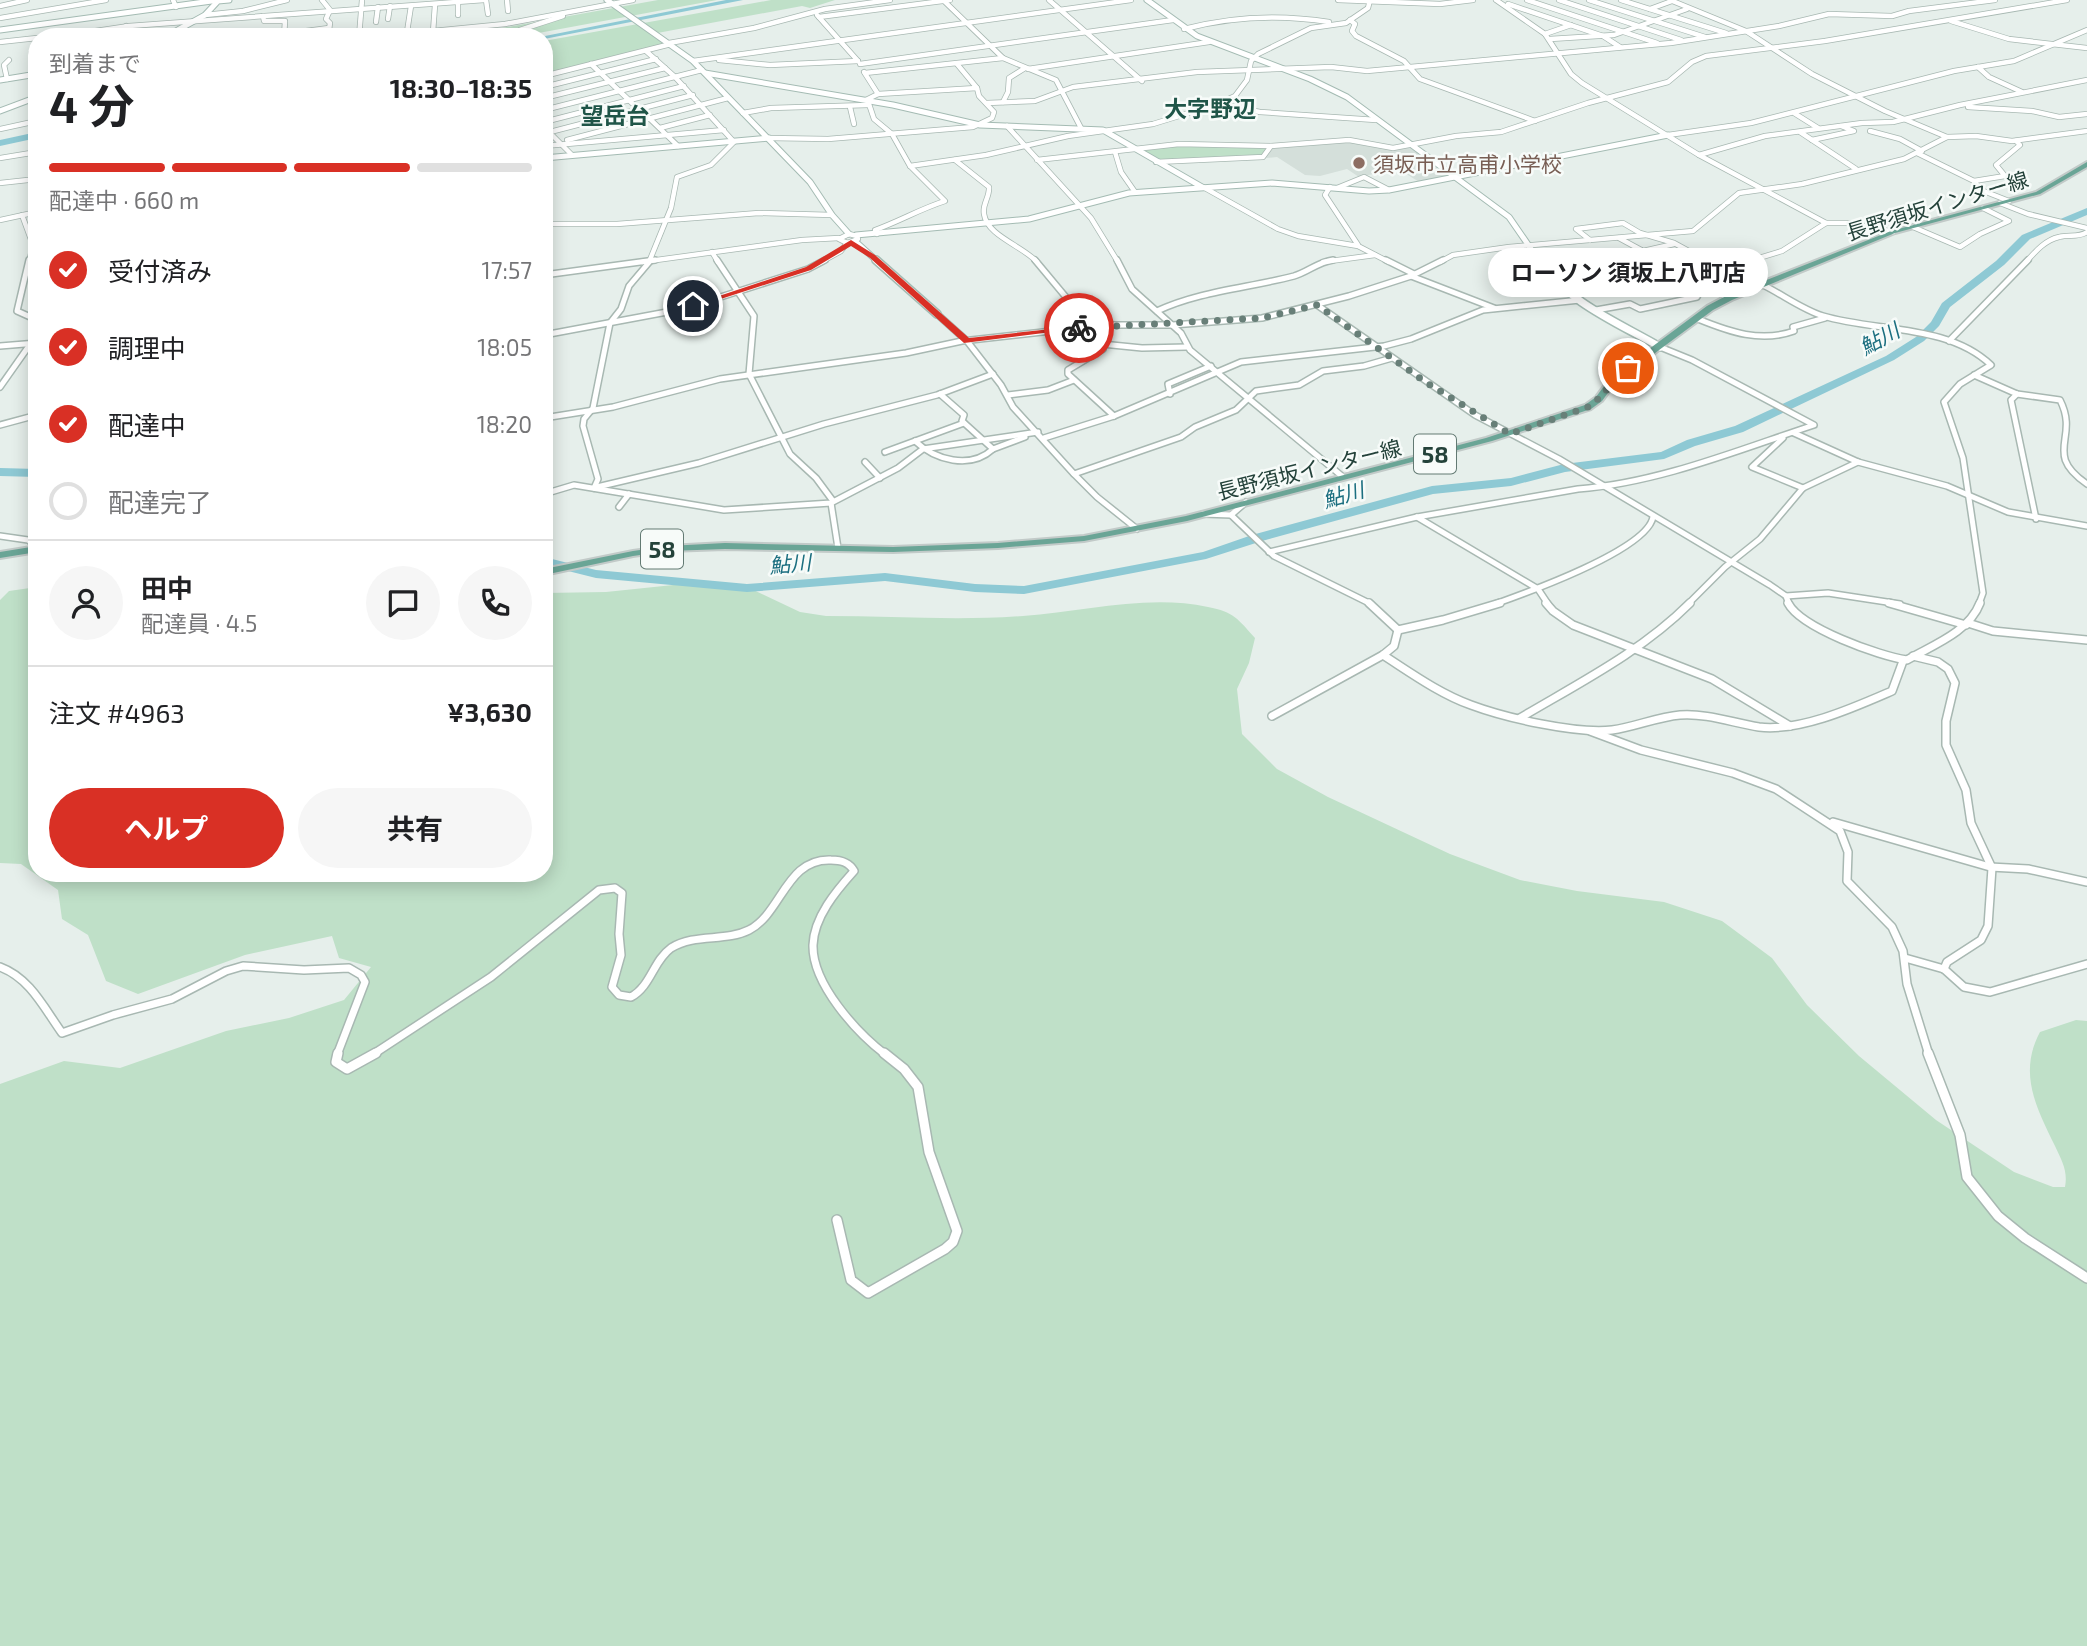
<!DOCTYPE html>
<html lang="ja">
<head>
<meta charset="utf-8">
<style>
	body { margin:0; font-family:"Exo 2","Noto Sans JP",sans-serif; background:#f6f6f6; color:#202124; height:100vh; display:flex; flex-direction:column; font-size:26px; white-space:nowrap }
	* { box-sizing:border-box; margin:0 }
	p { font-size:23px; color:#757577 }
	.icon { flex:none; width:38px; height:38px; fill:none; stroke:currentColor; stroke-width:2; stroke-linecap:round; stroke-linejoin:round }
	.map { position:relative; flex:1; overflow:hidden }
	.sheet { position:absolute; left:28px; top:28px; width:525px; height:854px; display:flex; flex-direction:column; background:#fff; border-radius:28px; box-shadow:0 4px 18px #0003 }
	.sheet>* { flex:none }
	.pin { position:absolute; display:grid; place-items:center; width:60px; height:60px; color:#fff; margin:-30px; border:4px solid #fff; border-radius:50%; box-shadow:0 2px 7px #0007 }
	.courier { position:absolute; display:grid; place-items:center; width:70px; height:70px; margin:-35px; border:5px solid #d93025; border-radius:50%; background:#fff; color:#222; box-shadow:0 2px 9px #0007 }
	.bubble { position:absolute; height:49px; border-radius:24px; background:#fff; box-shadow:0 4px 18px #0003; font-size:23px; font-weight:700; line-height:49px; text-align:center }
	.headline em { font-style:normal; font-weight:700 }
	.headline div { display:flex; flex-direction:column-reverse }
	.headline { display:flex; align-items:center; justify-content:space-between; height:119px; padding:0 21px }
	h1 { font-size:46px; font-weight:700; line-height:52px }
	.bar { display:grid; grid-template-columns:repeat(4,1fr); gap:10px 7px; align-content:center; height:84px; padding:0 21px }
	.bar i { height:9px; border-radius:5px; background:#e0e0e0 }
	.bar .selected { background:#d93025 }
	.bar p { grid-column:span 4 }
	.line { display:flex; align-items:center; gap:18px; padding:0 21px; border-top:2px solid #e0e0e0 }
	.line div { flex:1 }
	.round { display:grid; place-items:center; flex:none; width:74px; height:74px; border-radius:37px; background:#f6f6f6 }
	ol { padding:0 21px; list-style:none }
	li { display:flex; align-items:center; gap:21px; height:77px }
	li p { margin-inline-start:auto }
	li .icon { padding:7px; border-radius:50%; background:#d93025; color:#fff; stroke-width:4 }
	li:last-child { color:#757577 }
	li i { width:38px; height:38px; border:4px solid #e0e0e0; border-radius:50% }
	.cta { display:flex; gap:14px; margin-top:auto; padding:14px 21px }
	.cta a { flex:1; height:80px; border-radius:42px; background:#d93025; color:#fff; font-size:28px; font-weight:700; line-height:80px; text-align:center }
	.cta a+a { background:#f6f6f6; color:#202124 }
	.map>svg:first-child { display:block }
</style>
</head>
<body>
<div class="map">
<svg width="2087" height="1646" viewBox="0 0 2087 1646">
	<rect width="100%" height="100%" fill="#e6efeb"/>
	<polygon fill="#d4dfda" points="1349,142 1371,147 1409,147 1448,176 1421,183 1398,169 1359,177 1347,169 1320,176 1305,175 1277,157 1266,158 1273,147"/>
	<g fill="#bfe0c8">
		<polygon points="658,0 717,0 517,37 452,37"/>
		<polygon points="771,0 835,0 810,8 802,6 652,34 665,44 544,74 544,41"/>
		<polygon points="1181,146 1269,146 1262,156 1159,162 1141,149"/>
		<path d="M702 582 743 585 800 612 826 616C891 616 957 621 1023 616 1083 612 1147 594 1208 607 1234 612 1238 619 1255 638L1249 663 1237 689 1242 734 1277 769 1328 797 1450 854 1520 880 1577 891 1664 902 1722 921 1772 958 1807 1005 1859 1056 1936 1120 2014 1172 2053 1187H2065C2068 1171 2062 1161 2055 1146 2036 1107 2018 1073 2040 1032L2076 1020 2087 1021V1646H0V1084L64 1061 120 1068 226 1031 289 1018 344 1000 371 967 339 958 332 936 245 955 138 994 106 981 88 935 62 919 58 890 21 864 0 863V600L9 591 37 587V873H544V593L606 592Z"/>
	</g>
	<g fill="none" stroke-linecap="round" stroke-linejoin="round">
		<g fill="#8ec9d4" fill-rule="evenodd">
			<polygon points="726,0 743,0 544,39 544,37 540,37"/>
			<polygon points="37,132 37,138 0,146 0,140"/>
			<polygon points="2087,208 2087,215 2030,239 2004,265 1950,307 1939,326 1924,341 1894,360 1743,432 1695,446 1664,459 1565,472 1511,486 1433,494 1262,541 1206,559 1024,594 975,592 885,581 747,592 596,578 544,565 544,557 596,570 747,584 885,573 975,584 1024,586 1203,552 1252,535 1432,486 1511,478 1564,464 1661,452 1687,440 1735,426 1886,356 1916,337 1931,322 1942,303 1996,261 2022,235"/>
			<polygon points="0,468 37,469 37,477 0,476"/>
		</g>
		<defs>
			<g id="street-far3">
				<polyline points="173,0 176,7"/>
				<polyline points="322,0 330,10 326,19 330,23 328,37"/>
				<polyline points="486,0 488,14"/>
				<polyline points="507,0 508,11"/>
				<polyline points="943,0 1003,58 1056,80 1081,128"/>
				<polyline points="1049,0 1142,81"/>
				<polyline points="1338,0 1440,4 1473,0"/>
				<polyline points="1496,0 1545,34 1571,74 1582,83 1699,155 1826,223"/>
				<polyline points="1527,0 1657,43"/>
				<polyline points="1559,0 1681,40"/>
				<polyline points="1589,0 1705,37"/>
				<polyline points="1621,0 1726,33"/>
				<polyline points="1670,0 1746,31 1812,74 1885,111 1947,137"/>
				<polyline points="458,4 458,15"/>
				<polyline points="1508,4 1603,36 1620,47"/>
				<polyline points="0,6 27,0"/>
				<polyline points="1650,9 1672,1"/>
				<polyline points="205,15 243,11 287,0"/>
				<polyline points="817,15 858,61"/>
				<polyline points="263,16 264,21 285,21 284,37"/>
				<polyline points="819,17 950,0"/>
				<polyline points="0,18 106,0"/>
				<polyline points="388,19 390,6"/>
				<polyline points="1350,20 1355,24 1352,31 1356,36 1404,61 1420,79 1535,121"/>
				<polyline points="1951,21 2009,39 2087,48"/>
				<polyline points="376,22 378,7"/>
				<polyline points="126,26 131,36"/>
				<path d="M1184 29C1233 16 1279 14 1329 22"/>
				<polyline points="520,30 563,16"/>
				<polyline points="407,32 411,6"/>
				<polyline points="433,32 435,5"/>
				<polyline points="283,34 329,28"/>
				<polyline points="1545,34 1571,25"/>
				<polyline points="55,37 129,26 484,0"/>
				<polyline points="359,37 362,0"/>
				<polyline points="371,37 505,24 633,0"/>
				<polyline points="1550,39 1614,35 1687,9"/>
				<polyline points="0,42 37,38"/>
				<polyline points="669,43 754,28 825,9 890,0"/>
				<polyline points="646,51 675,77 734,142 711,165 677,177 671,208 649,262"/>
				<polyline points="31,53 37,52"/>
				<polyline points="32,59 37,74"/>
				<polyline points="719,60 770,65 858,61"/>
				<polyline points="693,61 1131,0"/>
				<polyline points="591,64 632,103"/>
				<polyline points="860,64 1173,20"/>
				<polyline points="957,64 977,88"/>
				<polyline points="1978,67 1989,77 2022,92"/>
				<polyline points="1028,69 1209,42"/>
				<polyline points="864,72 878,94"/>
				<polyline points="865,73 1003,58"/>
				<polyline points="544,76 671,44"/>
				<polyline points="7,79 4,65 9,60"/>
				<polyline points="544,87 656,59"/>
				<polyline points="544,98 665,68"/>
				<path d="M868 101 874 119 892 134 910 166 945 201C920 209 900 221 875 230L877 234"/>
				<polyline points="1003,102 1008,92 1009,78 1025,68"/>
				<polyline points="987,103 1035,101 1073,87 1197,72 1331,67 1367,71 1671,43 1779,26 1829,14 1892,16 1909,11 1995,0"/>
				<polyline points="1219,104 1260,112 1376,120"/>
				<polyline points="850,107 854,124"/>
				<polyline points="1968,107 2032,111 2059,117 2087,114"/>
				<polyline points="544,110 702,70"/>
				<polyline points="743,113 771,108 868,105"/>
				<polyline points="1794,113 1818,128"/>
				<polyline points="649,118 678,146"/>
				<polyline points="544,122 684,86"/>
				<polyline points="1007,126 1091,218 1118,262"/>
				<polyline points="660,128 710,115"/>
				<polyline points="0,129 37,121"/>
				<polyline points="1870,131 1900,139 1922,151"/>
				<polyline points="549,132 572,155"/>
				<polyline points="550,132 693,95"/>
				<polyline points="1800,132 1856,169"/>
				<polyline points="1668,135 1751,123 1954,71 2014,61 2087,30"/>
				<polyline points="769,138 828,139 973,127 992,118 994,112 979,96 977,88 878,94 866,100"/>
				<polyline points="567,140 728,98"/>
				<polyline points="1812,140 1854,131 1841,126"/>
				<polyline points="544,146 724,130"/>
				<polyline points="1115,152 1121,172 1135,192"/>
				<polyline points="1917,153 1974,181 1981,190 2009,201"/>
				<polyline points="1699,155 1765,136 1862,123 1893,122 1960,105 2087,80"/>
				<polyline points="0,158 37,152"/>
				<path d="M955 160 989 187C990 197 982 204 984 214 987 236 1023 246 1037 262"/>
				<polyline points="1037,160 1179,144 1271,146"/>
				<polyline points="1156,162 1263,157 1271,146 1349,140 1393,148 1456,136 1501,132 1588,103 1668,82 1692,62 1706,56 1825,41 2067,0"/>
				<polyline points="910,166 986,155 1068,136 1153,124 1218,104 1235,96 1247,80 1251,61 1258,54 1311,28 1346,23 1368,8 1370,0"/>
				<polyline points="1974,181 2005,176 1996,165 2020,145 2016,141"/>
				<polyline points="0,183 37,179"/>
				<polyline points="1203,187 1278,229 1298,236 1358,246 1389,262"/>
				<polyline points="1330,187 1325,195 1358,245"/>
				<polyline points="1337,188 1364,177 1389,190"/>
				<polyline points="2000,203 2028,214 2087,228"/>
				<polyline points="22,215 33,245 29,262"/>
				<polyline points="0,220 37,212"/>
				<polyline points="544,224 617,224 759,213 832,215"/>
				<polyline points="1913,227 1960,247 1980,234 2009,221 1983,208"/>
				<polygon points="849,234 857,236 858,239 847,243 839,239"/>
				<polyline points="1619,238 1643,251 1674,244"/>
				<polyline points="1590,240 1576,229 1623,223 1640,233 1674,243 1709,262"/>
				<polyline points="1641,250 1641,257 1648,262"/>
				<polyline points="712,252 718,262"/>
				<polyline points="642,262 802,240 839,238"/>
				<polyline points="821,262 841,251 847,243"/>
				<polyline points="1323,262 1375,255"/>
				<polyline points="1440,262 1453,255 1509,247 1693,231 1739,193 1802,184 1904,159 1947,137 1976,136 2012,141 2087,131"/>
				<polyline points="1746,262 1782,251 1826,223 1850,223 1893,232"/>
				<path d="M2026 262C2035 252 2045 240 2059 237 2069 234 2078 238 2087 232"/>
			</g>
			<g id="street-far2">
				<polyline points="29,260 17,311 37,320"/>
				<polyline points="717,260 754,316 749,374 790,454 816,478 833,501"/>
				<polyline points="1035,260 1100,338 1103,349 1068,370 1068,374 1114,416"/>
				<polyline points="1117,260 1132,289 1181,333 1190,350 1343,477"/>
				<polyline points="1386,260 1414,274"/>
				<polyline points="1645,260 1702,287 1723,282"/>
				<polyline points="1706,260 1732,274"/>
				<polyline points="544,275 655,260"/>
				<polyline points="1411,276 1494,308"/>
				<path d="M1761 284C1782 294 1801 309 1823 316 1877 332 1948 324 1991 365L1960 384 1944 402 1963 458 1983 593 1979 604"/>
				<polyline points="1729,298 1720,293 1719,288 1750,260"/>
				<polyline points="1317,305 1475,415 1559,459 1770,585 1786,596 1789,604"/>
				<polyline points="1596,310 1630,304 1640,309 1697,297 1702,287"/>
				<path d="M1157 311C1200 291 1248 288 1294 276 1308 272 1318 262 1333 260"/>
				<polyline points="937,314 967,341 1001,385 1013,407 1074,474 1097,497 1137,529"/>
				<path d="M1698 319C1730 332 1761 343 1794 331L1793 327 1825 318"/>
				<polyline points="544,335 683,309 808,269 825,260"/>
				<polyline points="1949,341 2028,260"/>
				<polyline points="1102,344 1142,348 1187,347"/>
				<polyline points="0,346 37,343"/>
				<path d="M1974 375 2017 394 2060 400C2080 439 2042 453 2087 484"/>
				<polyline points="0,387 31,343"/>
				<polyline points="940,394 964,415 962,421 993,449 1025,437"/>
				<polyline points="1170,394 1168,384 1211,366"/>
				<polyline points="2017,394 2011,400 2036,519"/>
				<polyline points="1008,395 1048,390 1074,380"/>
				<polyline points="544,418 613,407 720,379 906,353 962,341 1105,325 1173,325 1262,318 1349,296 1411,276 1443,260"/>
				<polyline points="0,425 37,415"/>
				<polyline points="1794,433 1858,462 1947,486 2008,512 2087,526"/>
				<polyline points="1044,438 1114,416 1241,362 1384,346 1411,339 1483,310 1580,300"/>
				<polyline points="1783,438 1752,467 1803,488"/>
				<path d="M915 441C935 460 970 470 993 449"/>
				<polyline points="885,452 964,423"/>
				<polyline points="865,462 880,478"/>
				<polyline points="1074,474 1181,437 1195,427 1236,410 1256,391 1299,385 1323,371 1364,366 1392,358"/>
				<polyline points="597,487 699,463 824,424 937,395 993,374"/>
				<polyline points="594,488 598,479 583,426 584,419 593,408 610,323 621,309 629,286 651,260"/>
				<polyline points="544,494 574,485 724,510 831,503 898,468 923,449 1038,432"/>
				<polyline points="831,503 838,548"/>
				<polyline points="619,507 629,494"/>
				<polyline points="1203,514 1231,515 1274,556 1371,604"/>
				<polyline points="1231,515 1246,502"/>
				<polyline points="1417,517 1538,589 1548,604"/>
				<polyline points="0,536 28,540 33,544 32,550"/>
				<path d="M1269 552 1417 517 1578 489C1658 483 1738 450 1814 425L1692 360 1660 347"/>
				<polyline points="1786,596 1828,593 1900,604"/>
				<path d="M1495 604C1526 593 1647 550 1653 517"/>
				<polyline points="1688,604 1725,567 1760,539 1803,488 1858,462"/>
			</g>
			<g id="street-far1">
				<polyline points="1369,603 1398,630"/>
				<polyline points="1546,603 1553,611 1573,625 1712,679 1790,726"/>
				<path d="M1788 603C1801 628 1879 656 1907 660 1933 645 1969 632 1980 603"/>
				<polyline points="1889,603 1966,625"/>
				<polyline points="1968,623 1993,631 2087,640"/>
				<polyline points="1398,630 1443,620 1500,603"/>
				<path d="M1383 655C1411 673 1440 694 1471 705 1506 718 1576 734 1612 730 1635 727 1657 717 1680 715 1707 713 1733 723 1759 727 1800 732 1855 707 1892 691L1903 661"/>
				<polyline points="1913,656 1938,662 1948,669 1955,683 1946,721 1946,745 1966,790 1971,823 1992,868 1988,926 1981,940 1947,962 1944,969"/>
				<polyline points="1272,716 1383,655 1394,646 1398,630"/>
				<path d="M1520 718C1579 683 1641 652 1690 603"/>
				<polyline points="1590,731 1641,750 1733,773 1776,789 1840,831 1848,852 1847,881 1892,927 1903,951 1907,984 1929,1055"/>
				<polyline points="1833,822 1990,867 2028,869 2087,882"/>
				<polyline points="1905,958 1944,969"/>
				<path d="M0 967C30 978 44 1008 62 1033L113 1015 172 999 226 971 243 966 304 970 349 968 361 975 365 982 337 1055"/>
				<polyline points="1944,969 1964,987 1990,992 2087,964"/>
				<path d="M372 1055 491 977 599 890 615 888 622 893 619 934 621 955 612 987 619 995 631 997C651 986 653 961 671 948 695 933 725 942 749 930 782 913 786 858 831 860 841 860 849 862 854 871 836 891 814 917 813 945 812 984 857 1033 886 1055"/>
			</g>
			<g id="street">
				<polyline points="338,1053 336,1062 347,1069 376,1053"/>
				<polyline points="1928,1053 1960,1135 1967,1177 1998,1216 2025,1238 2087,1278"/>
				<polyline points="837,1220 851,1280 868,1293 945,1249 953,1242 957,1231 929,1152 918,1087 904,1069 884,1053"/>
			</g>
			<g id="secondary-far1">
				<polyline points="607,0 693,61 810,182 832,215 849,234"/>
				<polyline points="1147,0 1197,36 1310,79 1347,97 1509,217 1540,262"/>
				<polyline points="0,30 219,0"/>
				<polyline points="165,37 205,15 218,1 229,0"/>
				<polyline points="705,73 893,105 980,125 1103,130 1202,187"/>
				<polyline points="0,80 37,74"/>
				<polyline points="0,111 37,97"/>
				<polyline points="544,158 769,138"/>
				<polyline points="856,235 1029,219 1129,193 1272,183 1369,191 1389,190 1668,135"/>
				<polyline points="855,241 878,262"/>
			</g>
			<g id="secondary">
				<polyline points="876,260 937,314"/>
				<path d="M1539 260C1568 303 1617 322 1660 347"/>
			</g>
			<g id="primary">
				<polygon points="2087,162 2087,167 2040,194 1895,233 1732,300 1713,310 1616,382 1602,401 1591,409 1492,441 1187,521 1084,541 998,548 893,552 725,549 668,551 633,556 544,575 544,569 633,551 668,546 725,543 893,547 998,543 1084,536 1186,516 1486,438 1585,405 1596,397 1610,378 1707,306 1726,296 1891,231 2036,192"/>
				<polygon points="37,546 37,552 0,558 0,552"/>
			</g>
		</defs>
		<use href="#street-far3" stroke="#a8b8b2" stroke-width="6"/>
		<use href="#street-far2" stroke="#a8b8b2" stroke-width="8"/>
		<use href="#street-far1" stroke="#a8b8b2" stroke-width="10"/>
		<use href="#street" stroke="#a8b8b2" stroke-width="12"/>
		<use href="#secondary-far1" stroke="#a4bbb3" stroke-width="7"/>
		<use href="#secondary" stroke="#a4bbb3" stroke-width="10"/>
		<use href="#primary" stroke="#c2cac8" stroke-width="4"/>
		<use href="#street-far3" stroke="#fff" stroke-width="4.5"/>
		<use href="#street-far2" stroke="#fff" stroke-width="5"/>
		<use href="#street-far1" stroke="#fff" stroke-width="7"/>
		<use href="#street" stroke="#fff" stroke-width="9"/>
		<use href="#secondary-far1" stroke="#fff" stroke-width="5"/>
		<use href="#secondary" stroke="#fff" stroke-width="7"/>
		<use href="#primary" fill="#6aa596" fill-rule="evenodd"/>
	</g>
	<polygon fill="#d93025" points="851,240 875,255 969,338 1079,326 1083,328 964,343 870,258 851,246 811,270 696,307 689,306 806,267"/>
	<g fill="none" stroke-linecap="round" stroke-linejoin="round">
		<path stroke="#687f78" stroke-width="7" stroke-dasharray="0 12.6" d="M1079 328 1262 318 1317 305 1427 383 1510 434 1588 407C1604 396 1613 380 1628 368"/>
	</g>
	<circle fill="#8d6e63" stroke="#f7fbf9" stroke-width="2.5" cx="1359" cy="163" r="7"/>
	<g text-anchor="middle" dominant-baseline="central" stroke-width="5" stroke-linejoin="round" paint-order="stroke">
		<g font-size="21" fill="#785e54" stroke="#f7fbf9" text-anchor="start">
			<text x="1373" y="163">須坂市立高甫小学校</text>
		</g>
		<g font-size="21" fill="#24423a" stroke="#f7fbf9">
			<text transform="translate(1937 205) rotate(-17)">長野須坂インター線</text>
			<text transform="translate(1309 469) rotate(-14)">長野須坂インター線</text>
		</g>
		<g font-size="21" font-style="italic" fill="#1c6f80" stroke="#f7fbf9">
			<text transform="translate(1879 338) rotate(-29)">鮎川</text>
			<text transform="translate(1343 494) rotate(-16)">鮎川</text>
			<text transform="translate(790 563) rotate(-5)">鮎川</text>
		</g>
		<g font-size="23" font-weight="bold" fill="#1f5548" stroke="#f7fbf9">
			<text x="1210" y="108">大字野辺</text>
			<text x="615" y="115">望岳台</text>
		</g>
		<g fill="#f7fbf9" stroke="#637a73" stroke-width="2">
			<rect x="1414" y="434.5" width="42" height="39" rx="5"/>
			<rect x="641" y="529.5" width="42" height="39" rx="5"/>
		</g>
		<g font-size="23" font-weight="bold" fill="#24423a">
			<text x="1435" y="454">58</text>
			<text x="662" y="549">58</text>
		</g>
	</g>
</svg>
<div class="pin" style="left:1628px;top:368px;background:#ea580c"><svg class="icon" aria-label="bag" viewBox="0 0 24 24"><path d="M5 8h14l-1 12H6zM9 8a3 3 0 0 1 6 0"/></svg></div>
<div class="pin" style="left:693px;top:306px;background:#1f2937"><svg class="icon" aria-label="home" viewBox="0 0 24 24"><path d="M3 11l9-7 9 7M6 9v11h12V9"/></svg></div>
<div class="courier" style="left:1079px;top:328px"><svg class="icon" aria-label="bike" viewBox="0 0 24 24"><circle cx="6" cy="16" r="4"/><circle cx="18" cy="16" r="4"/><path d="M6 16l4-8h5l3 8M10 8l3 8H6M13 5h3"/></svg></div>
<div class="bubble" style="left:1488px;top:248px;width:280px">ローソン 須坂上八町店</div>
<section class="sheet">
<div class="headline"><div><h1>4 分</h1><p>到着まで</p></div><em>18:30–18:35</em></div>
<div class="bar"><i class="selected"></i><i class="selected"></i><i class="selected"></i><i></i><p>配達中 · 660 m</p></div>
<ol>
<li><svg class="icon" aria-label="check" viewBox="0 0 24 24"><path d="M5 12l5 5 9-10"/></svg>受付済み<p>17:57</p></li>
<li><svg class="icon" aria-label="check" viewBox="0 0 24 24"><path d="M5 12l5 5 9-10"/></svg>調理中<p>18:05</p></li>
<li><svg class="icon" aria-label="check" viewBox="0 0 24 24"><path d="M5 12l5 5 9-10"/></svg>配達中<p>18:20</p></li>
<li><i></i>配達完了</li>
</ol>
<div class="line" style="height:126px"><a class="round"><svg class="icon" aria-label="person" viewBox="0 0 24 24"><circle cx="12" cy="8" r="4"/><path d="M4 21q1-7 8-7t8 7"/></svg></a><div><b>田中</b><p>配達員 · 4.5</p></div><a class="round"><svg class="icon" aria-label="chat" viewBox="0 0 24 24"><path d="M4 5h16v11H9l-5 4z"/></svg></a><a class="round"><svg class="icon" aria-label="phone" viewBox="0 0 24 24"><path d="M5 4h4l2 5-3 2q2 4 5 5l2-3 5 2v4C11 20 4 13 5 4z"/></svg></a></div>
<div class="line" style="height:91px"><div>注文 #4963</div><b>¥3,630</b></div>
<div class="cta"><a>ヘルプ</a><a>共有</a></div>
</section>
</div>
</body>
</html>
